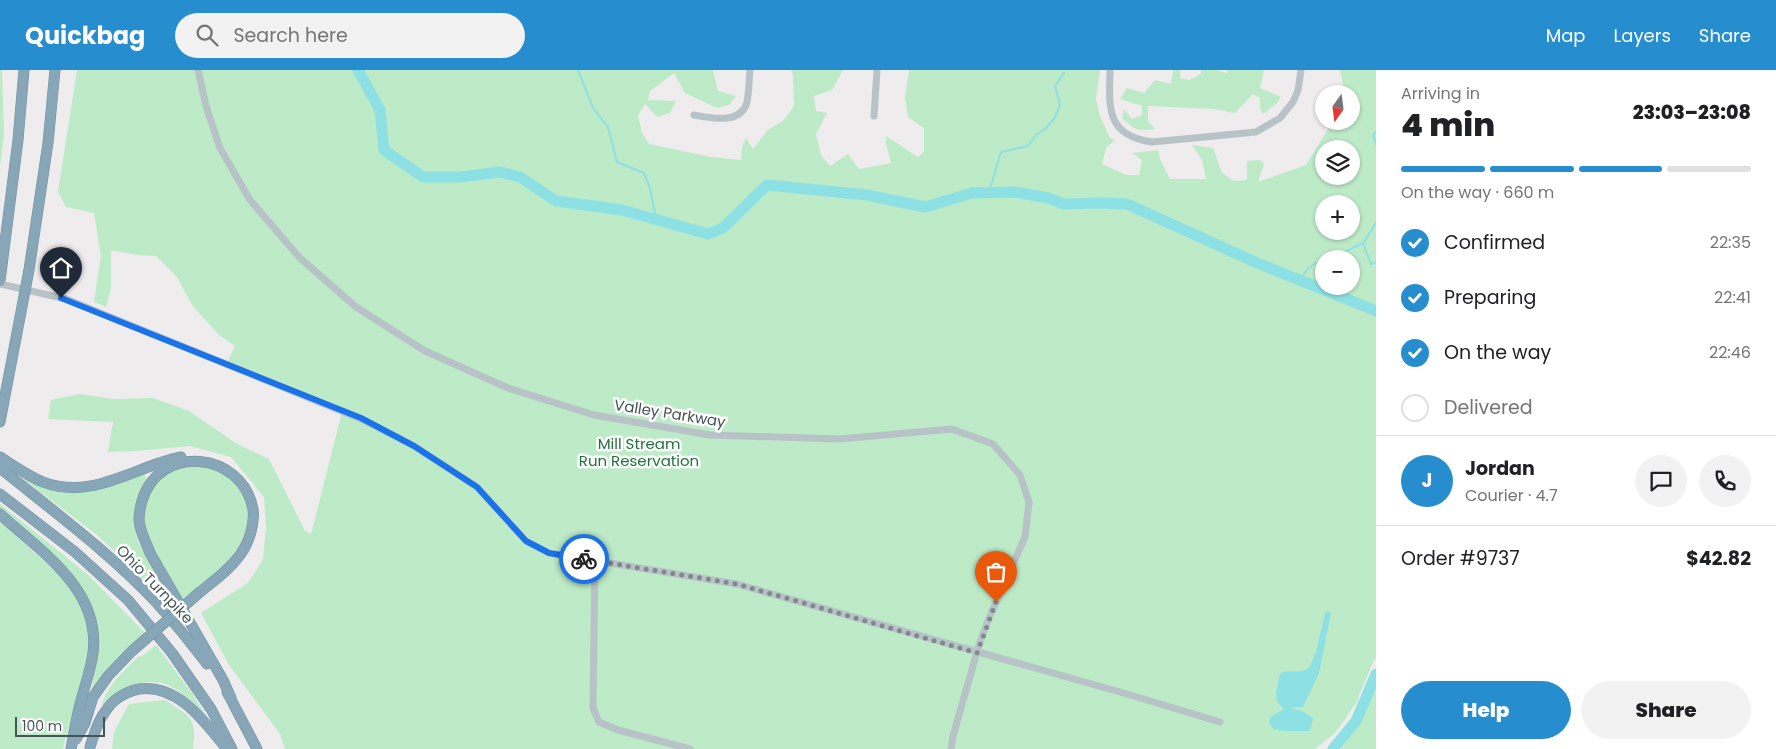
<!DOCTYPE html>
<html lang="en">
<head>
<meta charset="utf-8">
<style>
	body { margin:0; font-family:Poppins,sans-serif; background:#f2f2f2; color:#202124; height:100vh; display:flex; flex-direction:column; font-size:19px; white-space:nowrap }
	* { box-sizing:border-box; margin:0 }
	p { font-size:16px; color:#757577 }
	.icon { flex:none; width:28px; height:28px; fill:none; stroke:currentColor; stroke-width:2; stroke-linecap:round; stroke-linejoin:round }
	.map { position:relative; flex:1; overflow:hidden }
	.side { display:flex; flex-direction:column; background:#fff; width:400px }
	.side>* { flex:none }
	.needle { width:32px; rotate:194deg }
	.tools { position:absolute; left:1315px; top:15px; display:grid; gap:10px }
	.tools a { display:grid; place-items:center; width:45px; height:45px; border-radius:50%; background:#fff; box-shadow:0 1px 4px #0004; font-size:25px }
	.scale { position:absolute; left:15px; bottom:12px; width:90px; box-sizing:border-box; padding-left:5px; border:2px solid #465358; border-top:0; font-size:14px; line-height:18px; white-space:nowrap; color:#465358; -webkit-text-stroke:4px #fff; paint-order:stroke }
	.pin { position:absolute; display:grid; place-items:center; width:42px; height:42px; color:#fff; margin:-51px -21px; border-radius:50% 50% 50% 0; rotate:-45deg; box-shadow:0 0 5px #0007 }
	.pin .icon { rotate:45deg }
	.courier { position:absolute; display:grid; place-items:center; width:50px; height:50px; margin:-25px; border:4px solid #1a73e8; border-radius:50%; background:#fff; color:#222; box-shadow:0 1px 6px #0007 }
	.head em { font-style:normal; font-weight:800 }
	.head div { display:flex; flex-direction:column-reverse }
	.head { display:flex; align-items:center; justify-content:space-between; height:85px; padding:0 25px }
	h1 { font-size:32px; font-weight:800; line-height:38px }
	.bar { display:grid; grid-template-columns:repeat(4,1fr); gap:8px 5px; align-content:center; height:60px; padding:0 25px }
	.bar i { height:6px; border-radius:4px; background:#e0e0e0 }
	.bar .current { background:#268dcf }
	.bar p { grid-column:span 4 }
	.line { display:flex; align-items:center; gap:12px; padding:0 25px; border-top:1px solid #e0e0e0 }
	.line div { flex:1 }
	.round { display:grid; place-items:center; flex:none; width:52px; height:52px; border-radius:26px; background:#f2f2f2 }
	ol { padding:0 25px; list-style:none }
	li { display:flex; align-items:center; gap:15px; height:55px }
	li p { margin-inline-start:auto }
	li .icon { padding:5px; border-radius:50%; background:#268dcf; color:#fff; stroke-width:4 }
	li:last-child { color:#757577 }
	li i { width:28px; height:28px; border:2px solid #e0e0e0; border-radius:50% }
	.action { display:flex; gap:10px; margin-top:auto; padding:10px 25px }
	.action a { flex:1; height:58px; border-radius:30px; background:#268dcf; color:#fff; font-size:20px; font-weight:800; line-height:58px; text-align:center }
	.action a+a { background:#f2f2f2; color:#202124 }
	header { display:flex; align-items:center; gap:30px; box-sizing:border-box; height:70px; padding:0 25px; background:#268dcf; color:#fff }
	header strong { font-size:24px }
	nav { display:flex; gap:28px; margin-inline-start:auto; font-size:18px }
	.search { width:350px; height:45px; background:#f2f2f2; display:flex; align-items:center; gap:12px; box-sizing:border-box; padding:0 18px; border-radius:28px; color:#757577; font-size:19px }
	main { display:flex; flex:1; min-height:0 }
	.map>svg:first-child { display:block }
</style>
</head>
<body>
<header>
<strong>Quickbag</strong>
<div class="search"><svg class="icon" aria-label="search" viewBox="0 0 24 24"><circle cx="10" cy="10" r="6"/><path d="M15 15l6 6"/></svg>Search here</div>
<nav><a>Map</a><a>Layers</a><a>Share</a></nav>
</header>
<main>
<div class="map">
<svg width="1376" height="679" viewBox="0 0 1376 679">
	<rect width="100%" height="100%" fill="#efeced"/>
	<g fill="#bdeac7" fill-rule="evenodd">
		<polygon points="0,0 2,0 4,64 0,97"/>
		<path d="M77 0H713L718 21 736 26 729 35 717 38 685 23 674 3 650 21 648 30 675 31 677 29 670 43 657 47 645 34 638 45 642 63 649 74 711 87 741 90 742 77 746 68 753 79 768 60 784 50 794 36 793 5 791 0H843L832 20 814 26 816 41 827 43 816 64 821 85 830 96 848 84 859 99 891 93 886 74V66L918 87 924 82V58L908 47 905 28 909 0H1100L1096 29 1100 46 1110 68 1115 70 1106 78 1102 94 1126 105H1139L1142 90 1132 83 1158 80 1160 89 1170 109H1206L1202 90 1192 75 1213 78 1222 103 1234 111 1247 110V91L1260 90 1264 94 1258 112 1306 95 1333 51H1351V24H1345L1340 0H1376V589L1374 590 1356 633 1335 663 1315 679H285L280 664 229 595 201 543 248 513 263 490 266 457 264 427 231 387 190 376 135 381 108 382 113 352 48 349 51 330 80 324 113 329 153 328 189 341 237 374 269 389 305 461 311 464 342 342 226 295 235 276 219 265 192 235 177 207 156 186 137 185 111 180V219L106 237 94 232 101 186 94 143 66 137 58 122ZM1324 79H1351V106H1324ZM1324 134H1351V161H1324ZM1324 189H1351V216H1324Z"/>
		<path d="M1173 0H1180V8L1189 10 1201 4V0H1216L1227 3 1228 0H1264L1260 18 1281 27 1277 33 1263 44 1260 38V28L1253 24 1235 43 1214 39 1148 36V51L1155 59C1137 61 1136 61 1122 48L1124 39 1132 49 1142 45V36L1120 29 1127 18 1144 23 1155 10 1171 14Z"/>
		<path d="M189 395C199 396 211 396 220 400 252 416 255 450 240 479 232 495 198 517 183 530 173 513 149 481 144 463 140 444 145 418 161 407 169 401 181 398 189 395Z"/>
		<path d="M144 403 147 410C139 435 132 444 138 471L176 536 171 541 145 511 97 465 23 409 25 406 50 418Z"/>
		<polygon points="0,434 87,504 145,563 104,603 91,625 99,566 91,535 82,519 0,440"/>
		<polygon points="0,451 70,515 90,553 90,576 63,679 0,679"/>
		<path d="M156 575 192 623 209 650C198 638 185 624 170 616 147 605 118 618 102 635 107 615 125 600 139 586L141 587Z"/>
		<polygon points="1376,616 1376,679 1341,679 1359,654"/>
		<path d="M165 630C189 646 198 647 193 679H112L114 662 129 634Z"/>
	</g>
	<path fill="#8de1e4" d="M1327 541 1331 543 1319 603 1303 637 1290 638 1302 641 1313 648 1310 661H1284L1273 659 1269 651 1272 646 1284 639 1277 632 1276 623 1280 603C1291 599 1300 605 1310 597L1316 582 1325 543Z"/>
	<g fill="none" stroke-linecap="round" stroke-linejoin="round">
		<g stroke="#8de1e4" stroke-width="2">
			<polyline points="578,0 593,38 608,57 617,92 644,103 650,118 656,149"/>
			<polyline points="1376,62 1373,65 1376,74"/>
			<polyline points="989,122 1001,82 1028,76 1036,65 1045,59 1054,49 1060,35 1055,16 1064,3"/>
			<polyline points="1364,172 1376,153"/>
			<polyline points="1330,189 1363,173 1371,194 1376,192"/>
			<path d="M1301 210C1306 199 1311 193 1324 191"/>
		</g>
		<g stroke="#8de1e4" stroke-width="11">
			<polyline points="358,0 380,40 384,80 423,107 460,107 500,102 520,107 556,131 622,140 708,164 723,158 767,115 867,125 925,137 972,123 1015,122 1048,128 1064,134 1099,133 1127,134 1255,192 1376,241"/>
			<polyline points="1333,679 1356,651 1376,604"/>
		</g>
		<defs>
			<g id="highway">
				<polyline points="29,200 48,73 55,0"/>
				<polyline points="0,211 18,70 24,0"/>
				<polyline points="0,352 20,247"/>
				<path d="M0 387C14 396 28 406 43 412 92 431 135 396 181 387"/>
				<path d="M0 398C53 441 109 482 156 532 174 552 191 573 207 594"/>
				<polyline points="0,424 75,482 128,530 172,583 211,639 232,679"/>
				<path d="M0 444C41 482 101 519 93 583 91 598 86 612 82 627 77 643 74 662 71 679"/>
				<path d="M200 522C214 511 229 500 240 485 249 473 255 454 253 439 242 381 159 373 142 431 140 438 139 443 139 450 140 462 146 472 150 483L223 610 231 628"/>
				<polyline points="227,622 257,679"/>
				<polyline points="76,669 85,653 93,627 108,606 132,581"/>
				<path d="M90 677C94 665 97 652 105 642 112 630 125 622 139 619 178 614 204 651 226 678"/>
			</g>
		</defs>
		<use href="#highway" stroke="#7392a4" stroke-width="11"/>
		<g stroke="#b8c3c8" stroke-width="7">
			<polyline points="198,0 206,36 220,78 250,130 300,188 356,237 425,281 508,318 594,345 710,365 839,369 952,359 993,374 1020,405 1029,432 1025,467 989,548 979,575 953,666 951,679"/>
			<path d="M1110 0C1109 39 1106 65 1152 72L1256 62 1280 48 1293 32 1298 20 1301 0"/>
			<path d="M694 45C711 48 741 55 747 32 749 22 749 10 750 0"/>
			<polyline points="874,46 877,0"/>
			<polyline points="0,214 66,229 361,349 414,376 477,417 526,471 549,483 737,514 1127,624 1220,652"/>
			<polyline points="595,491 593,638 599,652 618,660 690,679"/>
		</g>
		<use href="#highway" stroke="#87a7b8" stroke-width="10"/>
		<defs>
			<g id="highway-bridge">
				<polyline points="20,247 29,200"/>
				<polyline points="132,581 200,522"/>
			</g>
		</defs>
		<use href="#highway-bridge" stroke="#7392a4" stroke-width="11" stroke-linecap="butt"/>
		<use href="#highway-bridge" stroke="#87a7b8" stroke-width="10"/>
	</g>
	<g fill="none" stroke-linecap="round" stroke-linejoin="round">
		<polyline stroke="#81898c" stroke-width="5" stroke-dasharray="0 9" points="584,489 737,514 977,583 996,532"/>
		<polyline stroke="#1a73e8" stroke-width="6" points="61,228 361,348 414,376 477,417 526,471 549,483 584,489"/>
	</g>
	<g text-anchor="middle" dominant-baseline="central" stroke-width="5" stroke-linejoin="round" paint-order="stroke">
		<g font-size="15" fill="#465358" stroke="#fff">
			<text transform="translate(670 343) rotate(9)">Valley Parkway</text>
			<text transform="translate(155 514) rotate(46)">Ohio Turnpike</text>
		</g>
		<g font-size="15" fill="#1d7339" stroke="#fff">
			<text x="639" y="373">Mill Stream<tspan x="639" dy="17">Run Reservation</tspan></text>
		</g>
	</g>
</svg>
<div class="tools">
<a><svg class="needle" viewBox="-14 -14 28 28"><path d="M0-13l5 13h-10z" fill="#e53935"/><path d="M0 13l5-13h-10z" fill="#757577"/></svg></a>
<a><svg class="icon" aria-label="layers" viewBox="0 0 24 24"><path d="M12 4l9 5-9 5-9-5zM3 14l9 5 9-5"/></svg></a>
<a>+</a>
<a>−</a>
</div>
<div class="scale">100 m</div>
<div class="pin" style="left:996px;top:532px;background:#ea580c"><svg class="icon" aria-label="bag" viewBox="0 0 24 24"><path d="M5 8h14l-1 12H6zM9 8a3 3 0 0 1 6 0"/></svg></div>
<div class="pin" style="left:61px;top:228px;background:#1f2937"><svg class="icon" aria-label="home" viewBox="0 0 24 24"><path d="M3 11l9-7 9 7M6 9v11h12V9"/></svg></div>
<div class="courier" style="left:584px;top:489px"><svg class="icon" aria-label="bike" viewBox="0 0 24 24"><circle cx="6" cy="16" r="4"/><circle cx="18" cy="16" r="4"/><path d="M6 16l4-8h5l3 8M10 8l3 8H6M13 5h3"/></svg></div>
</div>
<section class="side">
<div class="head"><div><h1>4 min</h1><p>Arriving in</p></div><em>23:03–23:08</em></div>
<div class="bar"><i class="current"></i><i class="current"></i><i class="current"></i><i></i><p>On the way · 660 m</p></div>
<ol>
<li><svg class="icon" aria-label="check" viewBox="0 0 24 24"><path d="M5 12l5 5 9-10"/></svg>Confirmed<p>22:35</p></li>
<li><svg class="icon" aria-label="check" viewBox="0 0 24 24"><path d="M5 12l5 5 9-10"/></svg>Preparing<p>22:41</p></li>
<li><svg class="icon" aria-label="check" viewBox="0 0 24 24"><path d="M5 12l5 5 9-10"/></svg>On the way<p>22:46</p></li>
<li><i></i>Delivered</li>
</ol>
<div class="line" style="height:90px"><b class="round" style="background:#268dcf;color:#fff">J</b><div><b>Jordan</b><p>Courier · 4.7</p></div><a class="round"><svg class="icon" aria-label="chat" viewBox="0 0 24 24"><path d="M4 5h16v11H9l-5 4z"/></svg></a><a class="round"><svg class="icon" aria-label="phone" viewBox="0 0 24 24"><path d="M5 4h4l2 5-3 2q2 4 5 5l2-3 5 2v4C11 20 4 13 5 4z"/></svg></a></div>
<div class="line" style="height:65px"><div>Order #9737</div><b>$42.82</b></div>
<div class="action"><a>Help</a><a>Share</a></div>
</section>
</main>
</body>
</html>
